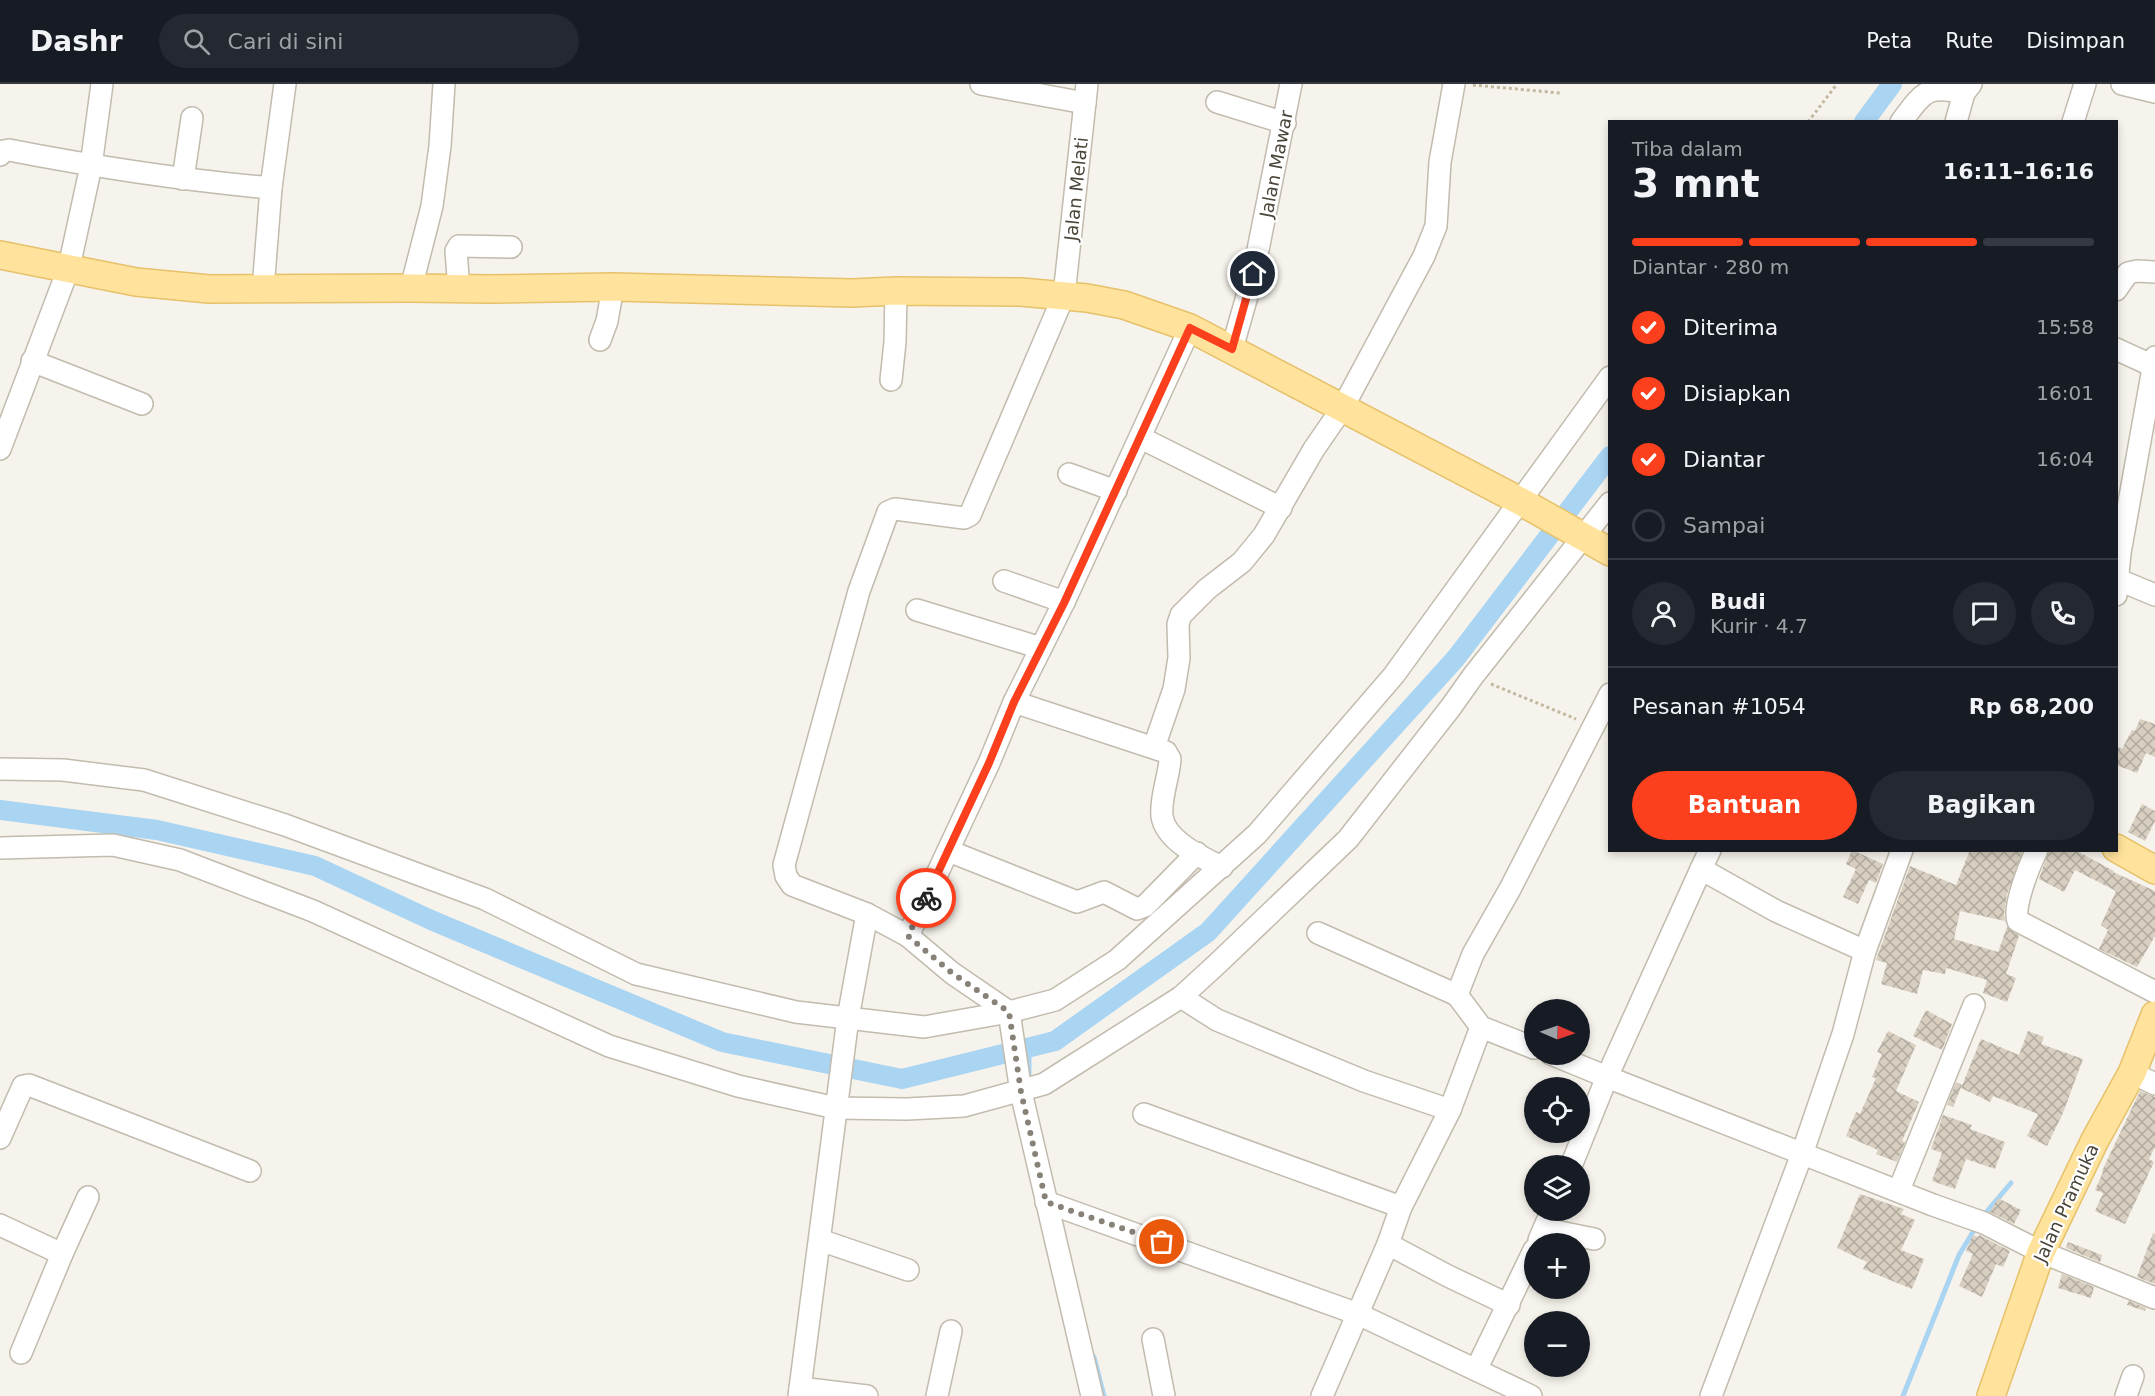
<!DOCTYPE html>
<html lang="id">
<head>
<meta charset="utf-8">
<style>
	body { margin:0; font-family:"DejaVu Sans",sans-serif; background:#242831; color:#f1f3f6; height:100vh; display:flex; flex-direction:column; font-size:22px; white-space:nowrap }
	* { box-sizing:border-box; margin:0 }
	p { font-size:20px; color:#9ea1a6 }
	.icon { flex:none; width:33px; height:33px; fill:none; stroke:currentColor; stroke-width:2; stroke-linecap:round; stroke-linejoin:round }
	.map { position:relative; flex:1; overflow:hidden }
	.sheet { position:absolute; left:1608px; top:36px; width:510px; height:732px; display:flex; flex-direction:column; background:#171b24; border-radius:0px; box-shadow:0 3px 9px #0003 }
	.sheet>* { flex:none }
	.needle { width:39px; rotate:92deg }
	.tools { position:absolute; left:1524px; top:915px; display:grid; gap:12px }
	.tools a { display:grid; place-items:center; width:66px; height:66px; border-radius:50%; background:#171b24; box-shadow:0 3px 9px #0003; font-size:30px }
	.pin { position:absolute; display:grid; place-items:center; width:51px; height:51px; color:#fff; margin:-26px; border:3px solid #fff; border-radius:50%; box-shadow:0 2px 6px #0007 }
	.courier { position:absolute; display:grid; place-items:center; width:60px; height:60px; margin:-30px; border:4px solid #fc3f1d; border-radius:50%; background:#fff; color:#222; box-shadow:0 2px 8px #0007 }
	.summary em { font-style:normal; font-weight:700 }
	.summary div { display:flex; flex-direction:column-reverse }
	.summary { display:flex; align-items:center; justify-content:space-between; height:102px; padding:0 24px }
	h1 { font-size:39px; font-weight:700; line-height:45px }
	.bar { display:grid; grid-template-columns:repeat(4,1fr); gap:9px 6px; align-content:center; height:72px; padding:0 24px }
	.bar i { height:8px; border-radius:4px; background:#363941 }
	.bar .current { background:#fc3f1d }
	.bar p { grid-column:span 4 }
	.line { display:flex; align-items:center; gap:15px; padding:0 24px; border-top:2px solid #363941 }
	.line div { flex:1 }
	.round { display:grid; place-items:center; flex:none; width:63px; height:63px; border-radius:32px; background:#242831 }
	ol { padding:0 24px; list-style:none }
	li { display:flex; align-items:center; gap:18px; height:66px }
	li p { margin-inline-start:auto }
	li .icon { padding:6px; border-radius:50%; background:#fc3f1d; color:#fff; stroke-width:4 }
	li:last-child { color:#9ea1a6 }
	li i { width:33px; height:33px; border:3px solid #363941; border-radius:50% }
	.primary-button { display:flex; gap:12px; margin-top:auto; padding:12px 24px }
	.primary-button a { flex:1; height:69px; border-radius:36px; background:#fc3f1d; color:#fff; font-size:24px; font-weight:700; line-height:69px; text-align:center }
	.primary-button a+a { background:#242831; color:#f1f3f6 }
	header { display:flex; align-items:center; gap:36px; box-sizing:border-box; height:84px; padding:0 30px; background:#171b24; border-bottom:2px solid #363941 }
	header strong { font-size:28px }
	nav { display:flex; gap:33px; margin-inline-start:auto; font-size:21px }
	.search { width:420px; height:54px; background:#242831; display:flex; align-items:center; gap:15px; box-sizing:border-box; padding:0 21px; border-radius:33px; color:#9ea1a6; font-size:22px }
	.map>svg:first-child { display:block }
</style>
</head>
<body>
<header>
<strong>Dashr</strong>
<div class="search"><svg class="icon" aria-label="search" viewBox="0 0 24 24"><circle cx="10" cy="10" r="6"/><path d="M15 15l6 6"/></svg>Cari di sini</div>
<nav><a>Peta</a><a>Rute</a><a>Disimpan</a></nav>
</header>
<div class="map">
<svg width="2155" height="1312" viewBox="0 0 2155 1312">
	<defs>
		<pattern id="building-cross-hatch" width="8" height="8" patternUnits="userSpaceOnUse" patternTransform="scale(1.5)"><rect width="8" height="8" fill="#d8cfc1"/><path d="M0 0l8 8M0 8l8-8" fill="none" stroke="#b1aa9e"/></pattern>
	</defs>
	<rect width="100%" height="100%" fill="#f6f3ec"/>
	<g fill="none" stroke-linecap="round" stroke-linejoin="round">
		<g stroke="#a9d4f2" stroke-width="5">
			<polyline points="1029,994 1029,964"/>
			<polyline points="1983,1132 2011,1099"/>
			<polyline points="1094,1273 1104,1312"/>
			<polyline points="1903,1312 1959,1171 1976,1143"/>
		</g>
		<g stroke="#a9d4f2" stroke-width="20">
			<polyline points="1864,38 1892,0"/>
			<polyline points="0,726 157,746 315,782 431,836 722,958 902,995 1055,957 1208,848 1456,574 1610,372"/>
		</g>
	</g>
	<g fill="url(#building-cross-hatch)">
		<polygon points="2140,635 2155,640 2155,673 2146,669 2137,689 2116,681 2116,662 2122,665 2132,646 2135,647"/>
		<polygon points="2142,720 2155,727 2155,737 2145,757 2128,748"/>
		<polygon points="1852,766 1883,780 1876,799 1869,796 1858,820 1843,813 1856,785 1846,780"/>
		<polygon points="1970,766 2023,766 2007,810 2004,830 2005,837 1960,827 1954,855 1998,868 2007,843 2019,852 2006,890 2016,894 2007,918 1983,909 1987,896 1946,884 1945,890 1923,886 1917,910 1881,900 1887,879 1876,876 1910,782 1956,801"/>
		<polygon points="2049,766 2075,766 2114,787 2113,788 2155,807 2155,852 2137,883 2099,865 2108,846 2101,841 2116,807 2075,786 2064,808 2039,795"/>
		<polygon points="1926,926 1952,940 1942,966 1913,952"/>
		<polygon points="1888,947 1916,961 1896,1007 1919,1018 1902,1057 1905,1058 1897,1078 1876,1070 1878,1066 1846,1052 1856,1028 1860,1030 1876,994 1872,993 1882,970 1877,968"/>
		<polygon points="2028,947 2044,953 2041,960 2083,975 2063,1029 2047,1062 2027,1052 2038,1030 1993,1012 1990,1018 1961,1004 1981,955 2019,971"/>
		<polygon points="1956,998 1962,1001 1953,1023 1947,1021"/>
		<polygon points="2140,1007 2155,1013 2155,1063 2149,1075 2154,1078 2125,1140 2095,1127 2103,1109 2095,1106 2103,1088 2102,1087"/>
		<polygon points="1943,1031 1972,1041 1970,1045 2005,1058 1995,1085 1966,1075 1955,1105 1932,1097 1942,1069 1931,1065"/>
		<polygon points="1860,1110 1904,1125 1901,1130 1915,1136 1901,1166 1924,1175 1912,1205 1863,1185 1867,1178 1837,1164"/>
		<polygon points="1998,1114 2021,1126 2014,1140 1990,1128"/>
		<polygon points="2153,1149 2155,1150 2155,1200 2137,1193"/>
		<polygon points="1973,1151 1978,1153 1979,1151 2010,1167 2003,1183 1996,1180 1982,1213 1959,1202 1973,1170 1966,1167"/>
		<polygon points="2068,1158 2102,1171 2100,1178 2066,1164"/>
		<polygon points="2062,1190 2094,1203 2091,1214 2058,1204"/>
		<polygon points="2129,1217 2146,1224 2145,1227 2127,1221"/>
	</g>
	<g fill="none" stroke-linecap="round" stroke-linejoin="round">
		<defs>
			<g id="minor">
				<polyline points="981,0 1085,19"/>
				<polyline points="2122,0 2155,8"/>
				<polyline points="1217,18 1285,39"/>
				<path d="M1901 38C1923 9 1926 0 1964 9"/>
				<polyline points="1956,38 1964,9 1971,0"/>
				<polyline points="2073,38 2085,0"/>
				<path d="M0 71 3 67 9 66C96 83 182 96 271 104L263 205"/>
				<polyline points="183,95 192,34"/>
				<polyline points="271,104 285,0"/>
				<polyline points="411,204 432,122 440,62 444,0"/>
				<polyline points="459,205 456,167 459,162 511,163"/>
				<polyline points="2116,206 2128,189 2137,187 2155,188"/>
				<polyline points="600,256 607,237 613,203"/>
				<polyline points="1232,265 1253,191 1291,0"/>
				<polyline points="2116,265 2153,282"/>
				<polyline points="32,277 142,320"/>
				<polyline points="891,296 895,258 896,207"/>
				<polyline points="1141,354 1281,424"/>
				<polyline points="0,365 69,183 91,82 102,0"/>
				<polyline points="1069,390 1116,407"/>
				<polyline points="2119,496 2155,511"/>
				<polyline points="1004,497 1064,518"/>
				<polyline points="2116,511 2120,469 2155,273"/>
				<polyline points="917,526 1041,564"/>
				<path d="M1014 618 1166 668 1170 675C1169 693 1160 714 1162 732 1165 756 1202 774 1222 783"/>
				<polyline points="1154,663 1174,605 1179,574 1178,540 1181,531 1207,505 1242,478 1264,451 1314,365 1343,323 1424,172 1436,142 1440,78 1454,0"/>
				<polyline points="0,685 63,686 144,696 285,741 485,815 636,890 796,928 924,943 1009,928 1055,916 1117,876 1257,750 1394,591 1610,293"/>
				<polyline points="0,764 113,761 180,776 313,827 609,962 738,1002 836,1024 907,1025 964,1022 1044,1000 1181,913 1216,881 1348,755 1451,623 1473,592 1610,419"/>
				<path d="M2037 766C2030 780 2012 824 2018 837L2155 908"/>
				<polyline points="949,767 1077,818 1104,808 1137,825 1145,822 1197,769"/>
				<polyline points="1701,785 1710,766"/>
				<polyline points="867,830 792,801 786,792 784,781 859,507 888,428 895,425 964,434 970,431 1064,211 1087,0"/>
				<polyline points="1318,849 1457,911"/>
				<polyline points="908,852 952,889 1009,928 1021,1008 1092,1312"/>
				<polyline points="1181,913 1217,936 1364,997 1450,1026"/>
				<polyline points="1534,964 1481,943 1457,911 1473,870 1510,805 1610,610"/>
				<polyline points="1551,970 1607,993 1701,785 1776,827 1865,867"/>
				<polyline points="2132,989 2155,1000"/>
				<polyline points="1144,1030 1401,1123"/>
				<polyline points="0,1054 23,1002 29,1001 250,1087"/>
				<polyline points="1571,1082 1607,993 1933,1121 1984,1139 2041,1168 2155,1214"/>
				<polyline points="1899,1106 1974,921"/>
				<polyline points="1046,1118 1358,1230 1531,1312"/>
				<polyline points="0,1141 62,1170 21,1269"/>
				<polyline points="1545,1145 1594,1155"/>
				<polyline points="820,1156 908,1186"/>
				<polyline points="1539,1156 1552,1126"/>
				<polyline points="1388,1160 1448,1192 1509,1221"/>
				<polyline points="62,1170 88,1113"/>
				<polyline points="1153,1255 1164,1312"/>
				<polyline points="1476,1286 1534,1166"/>
				<polyline points="800,1304 867,1312"/>
				<polyline points="799,1312 848,934 867,830 908,852 989,679 1014,618 1064,518 1190,244"/>
				<polyline points="937,1312 951,1247"/>
				<polyline points="1322,1312 1388,1160 1401,1123 1450,1026 1481,943"/>
				<polyline points="1711,1312 1802,1070 1843,950 1865,867 1902,766"/>
				<polyline points="2126,1312 2133,1292"/>
			</g>
			<g id="major">
				<polyline points="0,171 136,198 209,205 411,204 489,205 613,203 852,209 896,207 1021,208 1087,214 1124,221 1190,244 1520,417 1610,468"/>
				<polyline points="2116,764 2155,786"/>
				<polyline points="1991,1312 2041,1168 2095,1056 2132,989 2155,931"/>
			</g>
		</defs>
		<use href="#minor" stroke="#c2bbae" stroke-width="24"/>
		<use href="#major" stroke="#e6c16a" stroke-width="30"/>
		<g stroke="#c4b79f" stroke-width="3" stroke-dasharray="3 3" stroke-linecap="butt">
			<polyline points="1473,1 1560,9"/>
			<polyline points="1808,38 1837,0"/>
			<polyline points="1491,600 1576,635"/>
		</g>
		<use href="#minor" stroke="#fff" stroke-width="21"/>
		<use href="#major" stroke="#ffe39c" stroke-width="27"/>
	</g>
	<g fill="none" stroke-linecap="round" stroke-linejoin="round">
		<polyline stroke="#878178" stroke-width="6" stroke-dasharray="0 10.8" points="926,814 908,852 952,889 1009,928 1021,1008 1046,1118 1162,1158"/>
		<polyline stroke="#fc3f1d" stroke-width="8" points="926,814 989,679 1014,618 1064,519 1190,244 1232,265 1253,190"/>
	</g>
	<g text-anchor="middle" dominant-baseline="central" stroke-width="4.5" stroke-linejoin="round" paint-order="stroke">
		<g font-size="18" fill="#4b4439" stroke="#fff">
			<text transform="translate(1276 80) rotate(-79)">Jalan Mawar</text>
			<text transform="translate(1076 105) rotate(-84)">Jalan Melati</text>
			<text transform="translate(2066 1119) rotate(-65)">Jalan Pramuka</text>
		</g>
	</g>
</svg>
<div class="tools">
<a><svg class="needle" viewBox="-14 -14 28 28"><path d="M0-13l5 13h-10z" fill="#e53935"/><path d="M0 13l5-13h-10z" fill="#9ea1a6"/></svg></a>
<a><svg class="icon" aria-label="locate" viewBox="0 0 24 24"><circle cx="12" cy="12" r="6"/><path d="M12 2v4M12 18v4M2 12h4M18 12h4"/></svg></a>
<a><svg class="icon" aria-label="layers" viewBox="0 0 24 24"><path d="M12 4l9 5-9 5-9-5zM3 14l9 5 9-5"/></svg></a>
<a>+</a>
<a>−</a>
</div>
<div class="pin" style="left:1162px;top:1158px;background:#ea580c"><svg class="icon" aria-label="bag" viewBox="0 0 24 24"><path d="M5 8h14l-1 12H6zM9 8a3 3 0 0 1 6 0"/></svg></div>
<div class="pin" style="left:1253px;top:190px;background:#1f2937"><svg class="icon" aria-label="home" viewBox="0 0 24 24"><path d="M3 11l9-7 9 7M6 9v11h12V9"/></svg></div>
<div class="courier" style="left:926px;top:814px"><svg class="icon" aria-label="bike" viewBox="0 0 24 24"><circle cx="6" cy="16" r="4"/><circle cx="18" cy="16" r="4"/><path d="M6 16l4-8h5l3 8M10 8l3 8H6M13 5h3"/></svg></div>
<section class="sheet">
<div class="summary"><div><h1>3 mnt</h1><p>Tiba dalam</p></div><em>16:11–16:16</em></div>
<div class="bar"><i class="current"></i><i class="current"></i><i class="current"></i><i></i><p>Diantar · 280 m</p></div>
<ol>
<li><svg class="icon" aria-label="check" viewBox="0 0 24 24"><path d="M5 12l5 5 9-10"/></svg>Diterima<p>15:58</p></li>
<li><svg class="icon" aria-label="check" viewBox="0 0 24 24"><path d="M5 12l5 5 9-10"/></svg>Disiapkan<p>16:01</p></li>
<li><svg class="icon" aria-label="check" viewBox="0 0 24 24"><path d="M5 12l5 5 9-10"/></svg>Diantar<p>16:04</p></li>
<li><i></i>Sampai</li>
</ol>
<div class="line" style="height:108px"><a class="round"><svg class="icon" aria-label="person" viewBox="0 0 24 24"><circle cx="12" cy="8" r="4"/><path d="M4 21q1-7 8-7t8 7"/></svg></a><div><b>Budi</b><p>Kurir · 4.7</p></div><a class="round"><svg class="icon" aria-label="chat" viewBox="0 0 24 24"><path d="M4 5h16v11H9l-5 4z"/></svg></a><a class="round"><svg class="icon" aria-label="phone" viewBox="0 0 24 24"><path d="M5 4h4l2 5-3 2q2 4 5 5l2-3 5 2v4C11 20 4 13 5 4z"/></svg></a></div>
<div class="line" style="height:78px"><div>Pesanan #1054</div><b>Rp 68,200</b></div>
<div class="primary-button"><a>Bantuan</a><a>Bagikan</a></div>
</section>
</div>
</body>
</html>
